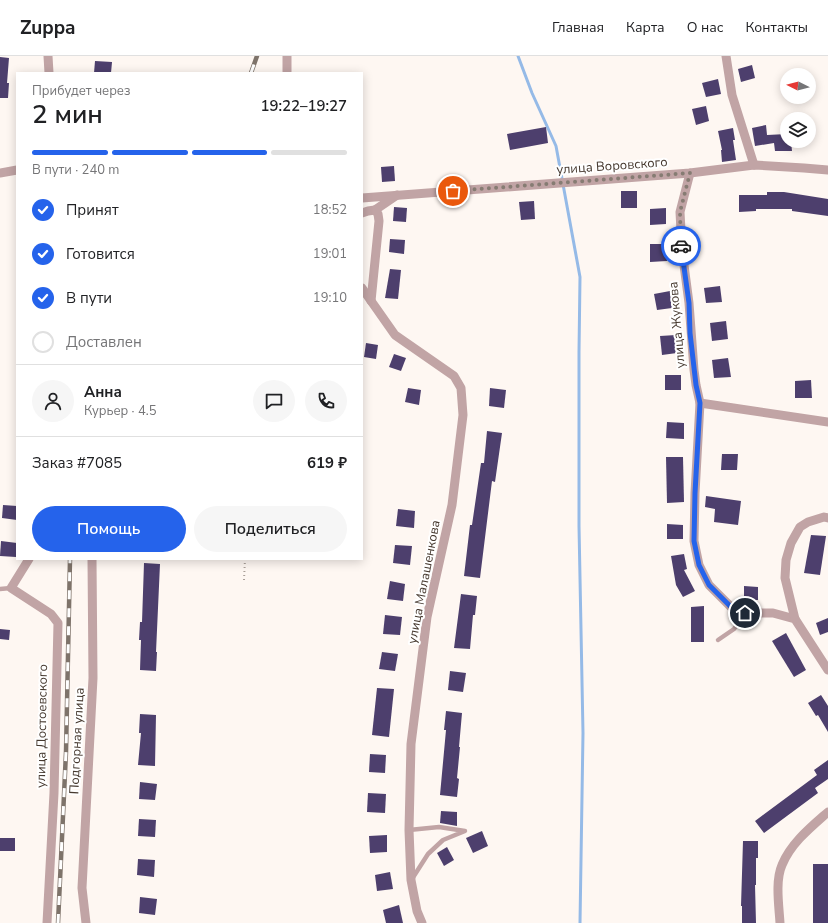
<!DOCTYPE html>
<html lang="ru">
<head>
<meta charset="utf-8">
<style>
	body { margin:0; font-family:"Nunito Sans",sans-serif; background:#f6f6f6; color:#202124; height:100vh; display:flex; flex-direction:column; font-size:15px; white-space:nowrap }
	* { box-sizing:border-box; margin:0 }
	p { font-size:13px; color:#757577 }
	.icon { flex:none; width:22px; height:22px; fill:none; stroke:currentColor; stroke-width:2; stroke-linecap:round; stroke-linejoin:round }
	.map { position:relative; flex:1; overflow:hidden }
	.details { position:absolute; left:16px; top:16px; width:347px; height:488px; display:flex; flex-direction:column; background:#fff; border-radius:0px; box-shadow:0 2px 10px #0003 }
	.details>* { flex:none }
	.needle { width:26px; rotate:276deg }
	.fabs { position:absolute; left:780px; top:12px; display:grid; gap:8px }
	.fabs a { display:grid; place-items:center; width:36px; height:36px; border-radius:50%; background:#fff; box-shadow:0 2px 10px #0003; font-size:20px }
	.pin { position:absolute; display:grid; place-items:center; width:34px; height:34px; color:#fff; margin:-17px; border:2px solid #fff; border-radius:50%; box-shadow:0 1px 4px #0007 }
	.courier { position:absolute; display:grid; place-items:center; width:40px; height:40px; margin:-20px; border:3px solid #2563eb; border-radius:50%; background:#fff; color:#222; box-shadow:0 1px 5px #0007 }
	.overview em { font-style:normal; font-weight:600 }
	.overview div { display:flex; flex-direction:column-reverse }
	.overview { display:flex; align-items:center; justify-content:space-between; height:68px; padding:0 16px }
	h1 { font-size:26px; font-weight:600; line-height:30px }
	.bar { display:grid; grid-template-columns:repeat(4,1fr); gap:6px 4px; align-content:center; height:48px; padding:0 16px }
	.bar i { height:5px; border-radius:3px; background:#e0e0e0 }
	.bar .active { background:#2563eb }
	.bar p { grid-column:span 4 }
	.line { display:flex; align-items:center; gap:10px; padding:0 16px; border-top:1px solid #e0e0e0 }
	.line div { flex:1 }
	.round { display:grid; place-items:center; flex:none; width:42px; height:42px; border-radius:21px; background:#f6f6f6 }
	ol { padding:0 16px; list-style:none }
	li { display:flex; align-items:center; gap:12px; height:44px }
	li p { margin-inline-start:auto }
	li .icon { padding:4px; border-radius:50%; background:#2563eb; color:#fff; stroke-width:4 }
	li:last-child { color:#757577 }
	li i { width:22px; height:22px; border:2px solid #e0e0e0; border-radius:50% }
	.cta { display:flex; gap:8px; margin-top:auto; padding:8px 16px }
	.cta a { flex:1; height:46px; border-radius:24px; background:#2563eb; color:#fff; font-size:16px; font-weight:600; line-height:46px; text-align:center }
	.cta a+a { background:#f6f6f6; color:#202124 }
	header { display:flex; align-items:center; gap:24px; box-sizing:border-box; height:56px; padding:0 20px; background:#fff; border-bottom:1px solid #e0e0e0 }
	header strong { font-size:19px }
	nav { display:flex; gap:22px; margin-inline-start:auto; font-size:14px }
	.map>svg:first-child { display:block }
</style>
</head>
<body>
<header>
<strong>Zuppa</strong>
<nav><a>Главная</a><a>Карта</a><a>О нас</a><a>Контакты</a></nav>
</header>
<div class="map">
<svg width="828" height="867" viewBox="0 0 828 867">
	<rect width="100%" height="100%" fill="#fef7f2"/>
	<g fill="none" stroke-linecap="round" stroke-linejoin="round">
		<polyline stroke="#95bae7" stroke-width="3" points="518,0 532,37 556,90 580,221 579,296 579,470 583,677 580,867"/>
	</g>
	<g fill="#4d3f6d">
		<polygon points="0,1 9,2 7,27 9,27 8,42 0,42"/>
		<polygon points="95,5 112,6 111,17 94,17"/>
		<polygon points="752,9 755,22 741,26 738,13"/>
		<polygon points="718,23 721,38 706,41 702,27"/>
		<polygon points="706,50 709,65 696,69 692,53"/>
		<polygon points="766,69 767,79 787,78 787,85 791,85 792,95 775,95 774,87 755,90 752,72"/>
		<polygon points="546,71 548,87 510,94 507,78"/>
		<polygon points="733,72 735,84 733,84 736,104 722,106 721,94 722,94 718,75"/>
		<polygon points="394,110 395,125 382,126 381,111"/>
		<rect x="621" y="135" width="16" height="17"/>
		<polygon points="767,136 784,136 828,143 828,160 792,155 792,153 756,153 756,155 739,156 739,139 767,139"/>
		<polygon points="534,145 535,163 521,164 519,146"/>
		<polygon points="394,151 407,152 406,166 393,165"/>
		<polygon points="666,152 666,168 650,169 650,153"/>
		<polygon points="390,183 405,184 404,198 389,196"/>
		<polygon points="650,188 667,188 667,205 650,206"/>
		<polygon points="390,213 401,214 398,243 385,242"/>
		<polygon points="720,230 722,246 706,247 704,232"/>
		<polygon points="670,235 672,252 657,254 654,238"/>
		<polygon points="726,265 728,283 712,285 710,267"/>
		<polygon points="676,279 677,297 662,299 660,280"/>
		<polygon points="366,287 378,289 376,303 364,301"/>
		<polygon points="394,298 406,302 401,315 389,311"/>
		<polygon points="728,302 731,321 714,322 712,304"/>
		<rect x="665" y="319" width="16" height="15"/>
		<polygon points="811,324 812,342 795,342 795,325"/>
		<polygon points="408,332 421,334 419,349 405,346"/>
		<polygon points="490,332 506,334 504,352 489,350"/>
		<polygon points="667,366 684,367 684,383 666,382"/>
		<polygon points="487,375 502,377 495,426 492,425 480,522 464,520 470,469 472,469 481,407 484,407"/>
		<polygon points="722,398 738,398 737,414 721,414"/>
		<polygon points="666,401 683,401 684,446 667,447"/>
		<polygon points="706,440 741,445 738,469 714,466 715,453 705,451"/>
		<polygon points="3,449 17,450 17,464 2,462"/>
		<polygon points="398,453 415,455 414,472 396,470"/>
		<polygon points="667,468 683,469 683,483 667,483"/>
		<polygon points="811,479 826,480 820,519 804,517"/>
		<polygon points="1,485 17,487 16,501 0,500"/>
		<polygon points="395,489 412,490 410,509 393,507"/>
		<polygon points="684,498 687,513 684,514 695,535 683,541 676,529 671,500"/>
		<polygon points="144,507 160,508 156,596 157,596 156,615 140,614 141,584 139,584 140,566 142,566"/>
		<polygon points="390,525 405,528 403,545 387,543"/>
		<polygon points="744,530 758,531 758,544 744,544"/>
		<polygon points="461,538 477,540 475,559 473,559 470,593 454,592"/>
		<polygon points="704,550 704,586 691,586 691,551"/>
		<polygon points="385,559 402,561 400,579 383,578"/>
		<polygon points="828,562 828,576 820,579 816,567"/>
		<polygon points="0,573 10,574 9,584 0,583"/>
		<polygon points="786,577 806,614 794,621 772,585"/>
		<polygon points="382,596 398,598 395,615 379,613"/>
		<polygon points="450,615 466,617 463,636 448,634"/>
		<polygon points="377,632 394,633 389,681 372,679"/>
		<polygon points="821,639 828,650 828,676 818,659 816,660 808,647"/>
		<polygon points="446,655 462,657 459,691 460,691 457,722 459,723 457,741 440,739 446,674 444,674"/>
		<polygon points="140,658 156,659 155,710 138,709 141,677 139,677"/>
		<polygon points="370,698 386,699 385,717 369,716"/>
		<polygon points="828,704 828,723 815,732 818,737 764,777 755,765 817,719 814,714"/>
		<polygon points="140,726 157,728 155,744 139,743"/>
		<polygon points="368,737 386,738 385,757 367,756"/>
		<polygon points="441,755 457,756 457,770 440,767"/>
		<polygon points="139,763 156,764 155,781 138,780"/>
		<polygon points="482,775 488,790 473,797 466,782"/>
		<polygon points="387,779 387,796 370,797 369,780"/>
		<rect x="0" y="782" width="15" height="13"/>
		<polygon points="743,785 758,785 758,802 756,802 756,829 755,829 756,867 742,867 742,850 741,850"/>
		<polygon points="447,791 454,804 444,810 437,797"/>
		<polygon points="138,803 155,804 154,821 137,819"/>
		<rect x="813" y="808" width="15" height="59"/>
		<polygon points="390,816 393,833 377,835 375,819"/>
		<polygon points="140,841 157,843 155,859 139,857"/>
		<polygon points="399,849 403,867 386,867 383,854"/>
	</g>
	<g fill="none" stroke-linecap="round" stroke-linejoin="round">
		<polyline stroke="#a99f98" stroke-width="2" stroke-dasharray="1 3" stroke-linecap="butt" points="244,524 245,503"/>
		<g stroke="#c1a4a5" stroke-width="4.5">
			<polyline points="0,533 11,532"/>
			<polyline points="718,584 734,573 745,557"/>
			<polyline points="409,774 439,771 465,775 443,784 428,798 412,823"/>
		</g>
		<g stroke="#c1a4a5" stroke-width="9">
			<polyline points="48,0 49,17"/>
			<polyline points="726,0 732,39 754,109"/>
			<polyline points="287,17 287,0"/>
			<polyline points="0,117 17,114"/>
			<polyline points="690,117 680,156 682,194 689,247 694,314 696,329 700,347"/>
			<polyline points="362,142 690,117 754,109 804,112 828,114"/>
			<polyline points="362,157 368,155 375,154"/>
			<polyline points="362,232 395,279 454,320 461,332 463,359 452,449 427,561 411,688 409,774 411,824 417,855 422,867"/>
			<polyline points="371,245 379,165 378,158 375,154 397,139"/>
			<polyline points="828,366 700,347 695,437 694,485 699,509 709,529 733,553 745,557 773,557 795,563 828,614"/>
			<polyline points="29,503 11,532 51,558 58,567 54,737 47,867"/>
			<polyline points="795,563 785,522 786,504 791,487 800,471 808,466 824,461 828,462"/>
			<polyline points="86,867 82,832 93,622 92,503"/>
			<path d="M780 867C779 850 775 825 782 809 791 787 811 771 828 756"/>
		</g>
		<defs>
			<g id="rail">
				<polyline points="251,17 257,0"/>
				<polyline points="58,867 66,696 70,503"/>
			</g>
		</defs>
		<use href="#rail" stroke="#7e736a" stroke-width="4.5"/>
		<use href="#rail" stroke="#fff" stroke-width="3" stroke-dasharray="9" stroke-linecap="butt"/>
	</g>
	<g fill="none" stroke-linecap="round" stroke-linejoin="round">
		<polyline stroke="#867c73" stroke-width="4" stroke-dasharray="0 7.2" points="453,135 690,117 680,156 681,190"/>
		<polyline stroke="#2563eb" stroke-width="5" points="681,190 689,247 690,277 696,329 700,347 695,437 694,485 699,509 709,529 733,553 745,557"/>
	</g>
	<g text-anchor="middle" dominant-baseline="central" stroke-width="4" stroke-linejoin="round" paint-order="stroke">
		<g font-size="13" fill="#46392f" stroke="#fff">
			<text transform="translate(612 110) rotate(-4)">улица Воровского</text>
			<text transform="translate(677 269) rotate(-95)">улица Жукова</text>
			<text transform="translate(424 526) rotate(-79)">улица Малашенкова</text>
			<text transform="translate(42 670) rotate(-89)">улица Достоевского</text>
			<text transform="translate(77 685) rotate(-87)">Подгорная улица</text>
		</g>
	</g>
</svg>
<div class="fabs">
<a><svg class="needle" viewBox="-14 -14 28 28"><path d="M0-13l5 13h-10z" fill="#e53935"/><path d="M0 13l5-13h-10z" fill="#757577"/></svg></a>
<a><svg class="icon" aria-label="layers" viewBox="0 0 24 24"><path d="M12 4l9 5-9 5-9-5zM3 14l9 5 9-5"/></svg></a>
</div>
<div class="pin" style="left:453px;top:135px;background:#ea580c"><svg class="icon" aria-label="bag" viewBox="0 0 24 24"><path d="M5 8h14l-1 12H6zM9 8a3 3 0 0 1 6 0"/></svg></div>
<div class="pin" style="left:745px;top:557px;background:#1f2937"><svg class="icon" aria-label="home" viewBox="0 0 24 24"><path d="M3 11l9-7 9 7M6 9v11h12V9"/></svg></div>
<div class="courier" style="left:681px;top:190px"><svg class="icon" aria-label="car" viewBox="0 0 24 24"><path d="M5 17H2v-5l4-1 3-4h7l3 4 3 1v5h-3M9 17h6M6 11h13"/><circle cx="7" cy="17" r="2"/><circle cx="17" cy="17" r="2"/></svg></div>
<section class="details">
<div class="overview"><div><h1>2 мин</h1><p>Прибудет через</p></div><em>19:22–19:27</em></div>
<div class="bar"><i class="active"></i><i class="active"></i><i class="active"></i><i></i><p>В пути · 240 m</p></div>
<ol>
<li><svg class="icon" aria-label="check" viewBox="0 0 24 24"><path d="M5 12l5 5 9-10"/></svg>Принят<p>18:52</p></li>
<li><svg class="icon" aria-label="check" viewBox="0 0 24 24"><path d="M5 12l5 5 9-10"/></svg>Готовится<p>19:01</p></li>
<li><svg class="icon" aria-label="check" viewBox="0 0 24 24"><path d="M5 12l5 5 9-10"/></svg>В пути<p>19:10</p></li>
<li><i></i>Доставлен</li>
</ol>
<div class="line" style="height:72px"><a class="round"><svg class="icon" aria-label="person" viewBox="0 0 24 24"><circle cx="12" cy="8" r="4"/><path d="M4 21q1-7 8-7t8 7"/></svg></a><div><b>Анна</b><p>Курьер · 4.5</p></div><a class="round"><svg class="icon" aria-label="chat" viewBox="0 0 24 24"><path d="M4 5h16v11H9l-5 4z"/></svg></a><a class="round"><svg class="icon" aria-label="phone" viewBox="0 0 24 24"><path d="M5 4h4l2 5-3 2q2 4 5 5l2-3 5 2v4C11 20 4 13 5 4z"/></svg></a></div>
<div class="line" style="height:52px"><div>Заказ #7085</div><b>619 ₽</b></div>
<div class="cta"><a>Помощь</a><a>Поделиться</a></div>
</section>
</div>
</body>
</html>
